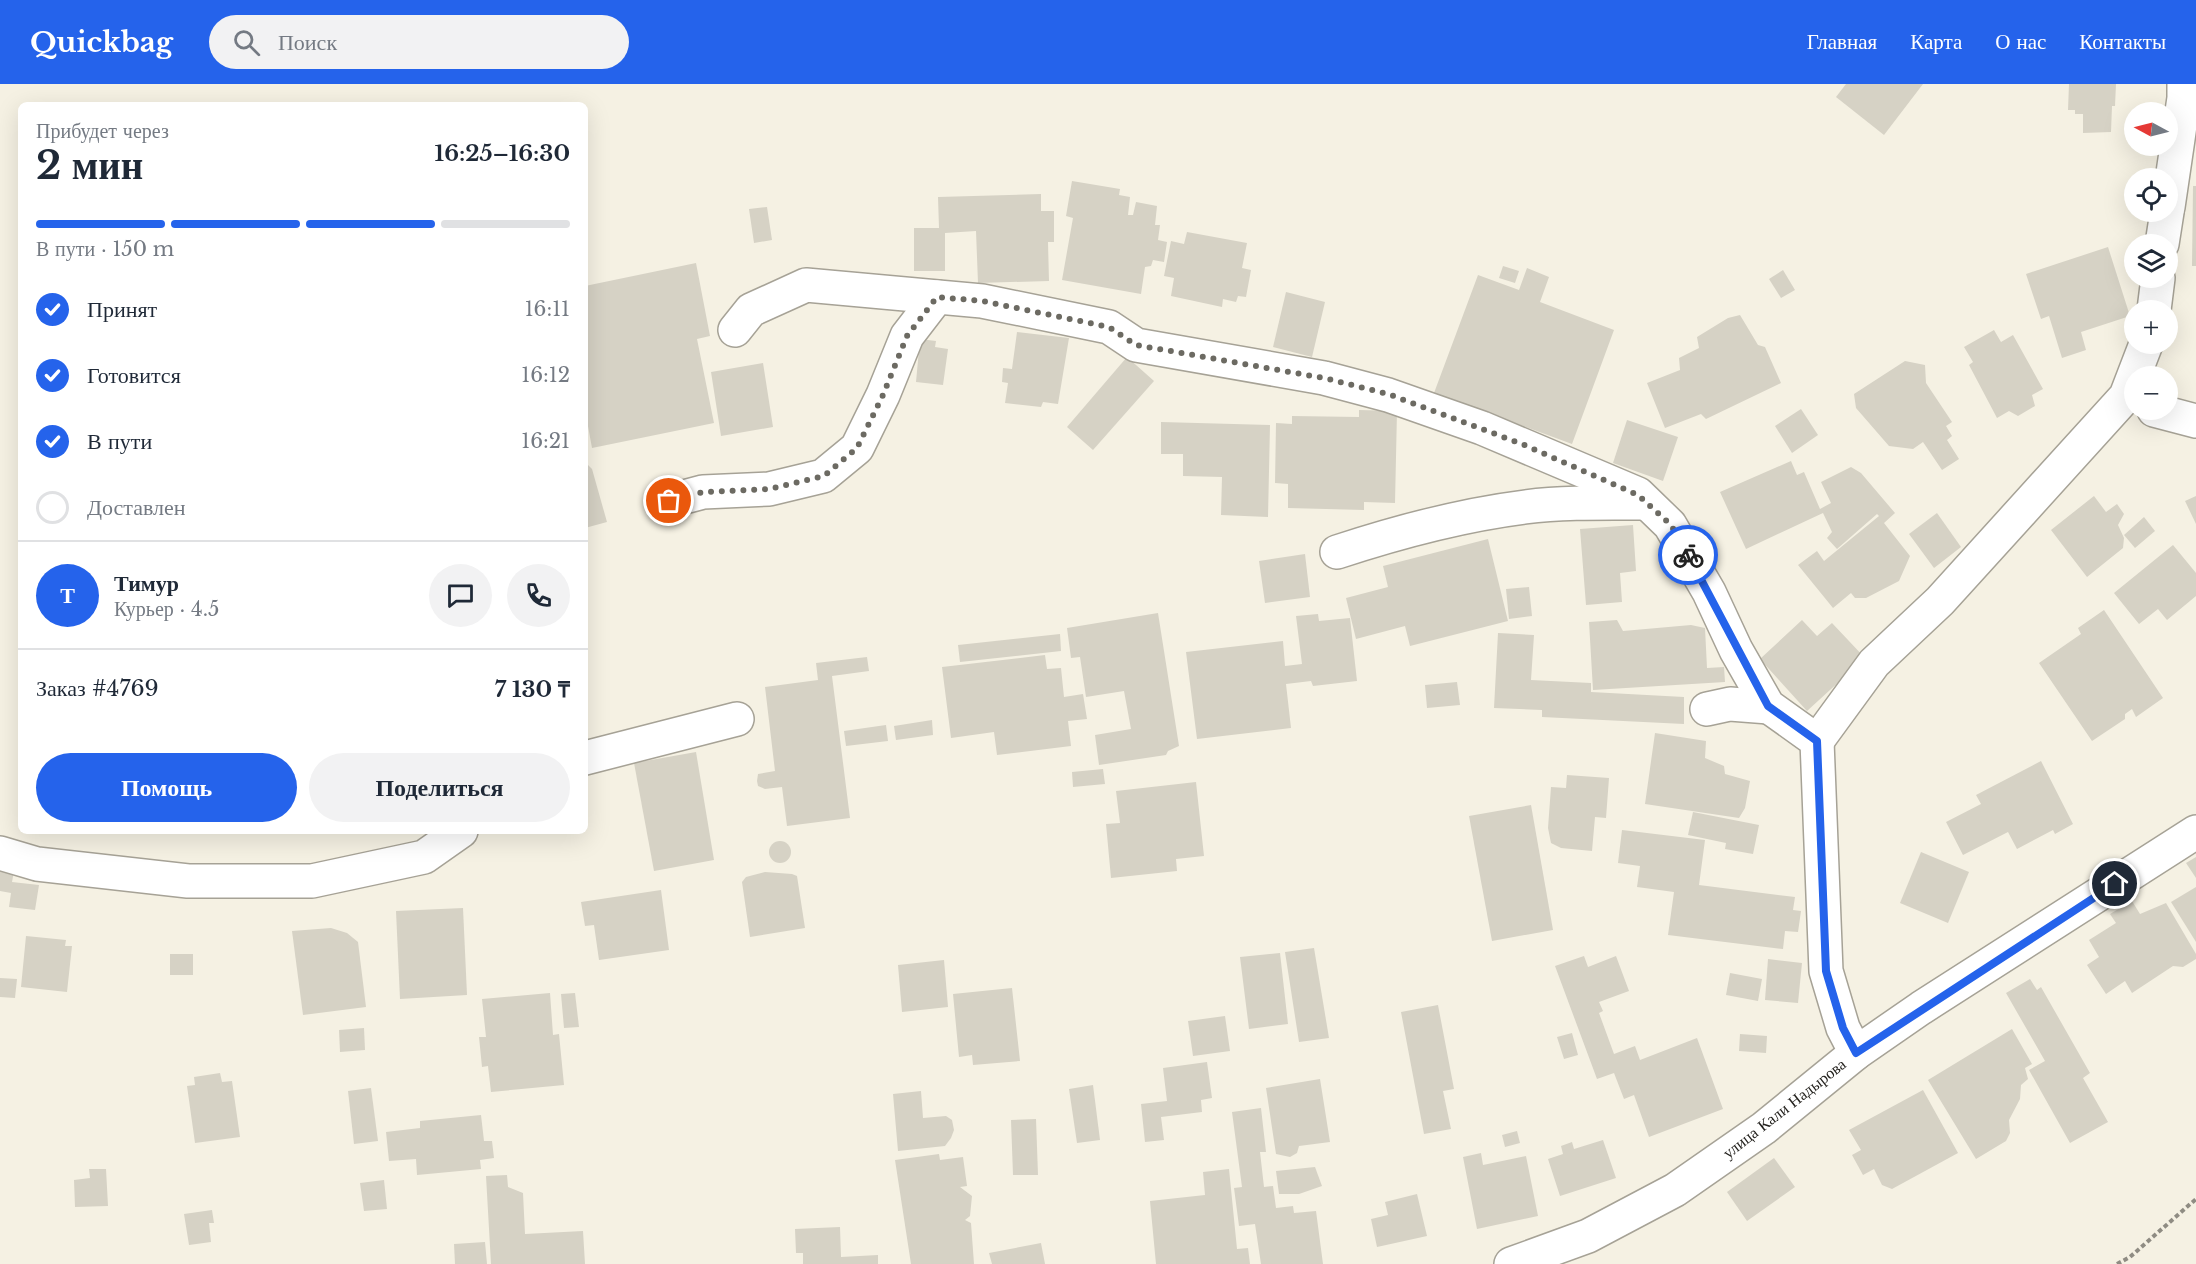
<!DOCTYPE html>
<html lang="ru">
<head>
<meta charset="utf-8">
<style>
	body { margin:0; font-family:"Libre Baskerville",serif; background:#f2f2f3; color:#1f2937; height:100vh; display:flex; flex-direction:column; font-size:22px; white-space:nowrap }
	* { box-sizing:border-box; margin:0 }
	p { font-size:20px; color:#747a83 }
	.icon { flex:none; width:33px; height:33px; fill:none; stroke:currentColor; stroke-width:2; stroke-linecap:round; stroke-linejoin:round }
	.map { position:relative; flex:1; overflow:hidden }
	.panel { position:absolute; left:18px; top:18px; width:570px; height:732px; display:flex; flex-direction:column; background:#fff; border-radius:9px; box-shadow:0 6px 24px #0002 }
	.panel>* { flex:none }
	.needle { width:39px; rotate:277deg }
	.fabs { position:absolute; left:2124px; top:18px; display:grid; gap:12px }
	.fabs a { display:grid; place-items:center; width:54px; height:54px; border-radius:50%; background:#fff; box-shadow:0 6px 24px #0002; font-size:30px }
	.pin { position:absolute; display:grid; place-items:center; width:51px; height:51px; color:#fff; margin:-26px; border:3px solid #fff; border-radius:50%; box-shadow:0 2px 6px #0007 }
	.courier { position:absolute; display:grid; place-items:center; width:60px; height:60px; margin:-30px; border:4px solid #2563eb; border-radius:50%; background:#fff; color:#222; box-shadow:0 2px 8px #0007 }
	.headline em { font-style:normal; font-weight:800 }
	.headline div { display:flex; flex-direction:column-reverse }
	.headline { display:flex; align-items:center; justify-content:space-between; height:102px; padding:0 18px }
	h1 { font-size:39px; font-weight:800; line-height:45px }
	.bar { display:grid; grid-template-columns:repeat(4,1fr); gap:9px 6px; align-content:center; height:72px; padding:0 18px }
	.bar i { height:8px; border-radius:4px; background:#e0e1e3 }
	.bar .active { background:#2563eb }
	.bar p { grid-column:span 4 }
	.line { display:flex; align-items:center; gap:15px; padding:0 18px; border-top:2px solid #e0e1e3 }
	.line div { flex:1 }
	.round { display:grid; place-items:center; flex:none; width:63px; height:63px; border-radius:32px; background:#f2f2f3 }
	ol { padding:0 18px; list-style:none }
	li { display:flex; align-items:center; gap:18px; height:66px }
	li p { margin-inline-start:auto }
	li .icon { padding:6px; border-radius:50%; background:#2563eb; color:#fff; stroke-width:4 }
	li:last-child { color:#747a83 }
	li i { width:33px; height:33px; border:3px solid #e0e1e3; border-radius:50% }
	.primary-button { display:flex; gap:12px; margin-top:auto; padding:12px 18px }
	.primary-button a { flex:1; height:69px; border-radius:36px; background:#2563eb; color:#fff; font-size:24px; font-weight:800; line-height:69px; text-align:center }
	.primary-button a+a { background:#f2f2f3; color:#1f2937 }
	header { display:flex; align-items:center; gap:36px; box-sizing:border-box; height:84px; padding:0 30px; background:#2563eb; color:#fff }
	header strong { font-size:28px }
	nav { display:flex; gap:33px; margin-inline-start:auto; font-size:21px }
	.search { width:420px; height:54px; background:#f2f2f3; display:flex; align-items:center; gap:15px; box-sizing:border-box; padding:0 21px; border-radius:33px; color:#747a83; font-size:22px }
	.map>svg:first-child { display:block }
</style>
</head>
<body>
<header>
<strong>Quickbag</strong>
<div class="search"><svg class="icon" aria-label="search" viewBox="0 0 24 24"><circle cx="10" cy="10" r="6"/><path d="M15 15l6 6"/></svg>Поиск</div>
<nav><a>Главная</a><a>Карта</a><a>О нас</a><a>Контакты</a></nav>
</header>
<div class="map">
<svg width="2196" height="1180" viewBox="0 0 2196 1180">
	<rect width="100%" height="100%" fill="#f5f1e3"/>
	<g fill="#d6d2c5">
		<polygon points="1846,0 1923,0 1884,51 1836,13"/>
		<polygon points="2069,0 2116,0 2115,22 2112,22 2111,48 2083,49 2083,30 2075,30 2075,26 2068,26"/>
		<polygon points="1072,97 1120,105 1119,111 1130,113 1128,131 1133,131 1136,118 1157,122 1155,141 1160,141 1158,156 1167,158 1164,178 1153,176 1151,182 1145,183 1141,210 1062,196 1073,134 1066,132"/>
		<polygon points="2193,102 2196,102 2196,182 2192,182"/>
		<polygon points="1041,110 1041,127 1054,127 1054,158 1048,158 1049,197 978,199 976,147 945,149 945,187 914,187 914,144 939,144 938,113"/>
		<polygon points="767,123 772,156 754,159 749,125"/>
		<polygon points="1187,148 1247,159 1242,184 1251,186 1246,213 1238,212 1236,218 1223,215 1222,223 1171,212 1174,194 1164,192 1171,157 1184,160"/>
		<polygon points="2108,163 2130,232 2081,248 2086,266 2062,274 2049,232 2041,235 2026,190"/>
		<polygon points="696,179 710,252 697,255 714,339 592,364 585,326 585,202"/>
		<polygon points="1503,182 1519,187 1515,199 1499,194"/>
		<polygon points="1527,184 1549,193 1540,218 1614,246 1572,360 1434,309 1478,191 1519,206"/>
		<polygon points="1783,186 1795,206 1781,214 1769,195"/>
		<polygon points="1286,208 1325,218 1312,273 1273,263"/>
		<polygon points="1740,231 1758,261 1765,263 1781,299 1706,335 1701,330 1665,344 1647,299 1680,286 1679,274 1699,264 1697,253 1728,234"/>
		<polygon points="1994,246 2001,258 2013,251 2043,305 2032,311 2035,322 2018,332 2009,327 1997,334 1969,281 1973,278 1964,263"/>
		<polygon points="1017,248 1069,254 1058,320 1043,318 1041,323 1005,319 1008,299 1002,298 1003,284 1012,285"/>
		<polygon points="920,255 936,257 935,263 948,265 943,301 916,298"/>
		<polygon points="1127,273 1154,297 1093,366 1067,343"/>
		<polygon points="1905,277 1925,281 1926,299 1952,338 1946,342 1952,352 1947,356 1959,375 1942,386 1923,358 1913,365 1889,362 1856,324 1854,310"/>
		<polygon points="763,279 773,343 721,352 711,288"/>
		<polygon points="1801,325 1818,351 1792,369 1775,342"/>
		<polygon points="1359,326 1397,327 1395,419 1364,418 1364,426 1288,424 1288,400 1275,399 1276,339 1292,340 1292,332 1359,333"/>
		<polygon points="1627,336 1678,353 1663,397 1613,379"/>
		<polygon points="1161,338 1270,341 1268,433 1221,431 1222,393 1183,392 1183,370 1161,370"/>
		<polygon points="1791,377 1797,391 1804,388 1820,425 1831,419 1821,398 1851,383 1861,389 1895,429 1884,439 1910,472 1899,497 1866,514 1855,514 1851,509 1833,524 1798,481 1817,467 1824,477 1879,432 1877,430 1837,465 1827,454 1832,448 1823,429 1746,465 1720,408"/>
		<polygon points="587,380 592,385 607,438 585,444"/>
		<polygon points="2094,412 2106,428 2117,420 2124,430 2118,441 2124,454 2123,464 2087,493 2051,446"/>
		<polygon points="2196,412 2196,440 2185,417"/>
		<polygon points="1937,429 1961,463 1934,484 1909,450"/>
		<polygon points="2144,433 2155,447 2135,464 2124,451"/>
		<polygon points="1633,441 1636,487 1620,489 1622,518 1586,521 1580,445"/>
		<polygon points="1488,455 1508,537 1410,562 1405,542 1356,555 1346,514 1388,503 1383,482"/>
		<polygon points="2173,461 2196,489 2196,512 2167,536 2158,525 2139,540 2114,509"/>
		<polygon points="1305,470 1310,513 1265,519 1259,477"/>
		<polygon points="1529,503 1532,532 1509,535 1506,505"/>
		<polygon points="2104,526 2163,614 2136,633 2132,625 2125,630 2125,635 2092,657 2039,579 2081,550 2078,544"/>
		<polygon points="1158,529 1179,662 1168,667 1166,671 1099,681 1095,651 1131,645 1124,607 1086,613 1080,573 1071,574 1067,544"/>
		<polygon points="1318,530 1319,537 1350,534 1357,597 1313,602 1311,597 1286,600 1291,644 1197,655 1186,568 1283,557 1285,582 1302,580 1296,532"/>
		<polygon points="1617,536 1623,547 1691,541 1705,544 1707,584 1724,583 1725,598 1593,606 1589,538"/>
		<polygon points="1802,536 1817,552 1832,539 1865,574 1807,627 1760,575"/>
		<polygon points="1498,549 1534,551 1531,596 1591,599 1591,608 1684,613 1684,640 1542,633 1542,626 1494,624"/>
		<polygon points="1060,550 1061,567 960,578 958,561"/>
		<polygon points="1045,571 1047,585 1061,584 1064,613 1083,610 1087,635 1068,637 1071,662 997,671 994,648 951,654 942,583"/>
		<polygon points="867,573 869,587 832,592 850,734 787,742 782,703 765,705 758,702 757,697 758,690 775,687 765,603 818,596 816,579"/>
		<polygon points="1457,598 1460,621 1427,624 1425,601"/>
		<polygon points="932,636 933,651 896,656 894,642"/>
		<polygon points="886,641 888,657 846,662 844,647"/>
		<polygon points="1655,649 1706,657 1705,674 1724,682 1725,690 1750,697 1745,724 1739,734 1645,720"/>
		<polygon points="696,668 714,776 654,787 634,679"/>
		<polygon points="2041,677 2073,740 2055,750 2053,746 2017,765 2008,748 1963,771 1946,738 1981,720 1976,711"/>
		<polygon points="1103,685 1105,700 1073,703 1072,688"/>
		<polygon points="1567,691 1609,694 1606,734 1595,733 1592,767 1561,764 1551,759 1548,744 1551,703 1566,704"/>
		<polygon points="1196,698 1204,772 1176,775 1177,787 1111,794 1106,740 1120,739 1116,707"/>
		<polygon points="1531,721 1553,846 1492,857 1469,732"/>
		<polygon points="1693,728 1759,741 1753,770 1725,765 1726,759 1688,751"/>
		<polygon points="1622,746 1705,756 1699,801 1795,813 1793,826 1801,827 1798,848 1785,847 1783,865 1668,851 1674,808 1637,803 1640,782 1618,779"/>
		<circle cx="780" cy="768" r="11"/>
		<polygon points="1921,768 1969,788 1948,839 1900,819"/>
		<polygon points="2196,773 2196,794 2186,779"/>
		<polygon points="0,786 14,787 12,798 39,801 35,826 9,823 11,809 0,807"/>
		<polygon points="765,788 792,790 797,792 805,844 750,853 742,798 746,793"/>
		<polygon points="2196,803 2196,858 2171,818"/>
		<polygon points="661,806 669,866 599,876 594,841 585,842 581,818"/>
		<polygon points="2132,817 2140,830 2166,819 2196,870 2196,875 2183,883 2173,882 2132,909 2125,897 2106,910 2087,881 2099,873 2089,856 2116,839 2110,830"/>
		<polygon points="463,824 467,911 400,915 396,827"/>
		<polygon points="331,844 347,849 358,858 366,923 303,931 292,847"/>
		<polygon points="26,852 66,856 65,862 72,862 67,908 21,903"/>
		<polygon points="1314,864 1329,954 1299,958 1285,868"/>
		<polygon points="1280,869 1288,940 1249,945 1240,873"/>
		<rect x="170" y="870" width="23" height="21"/>
		<polygon points="1584,872 1588,883 1616,872 1629,907 1599,918 1603,927 1599,929 1614,970 1635,962 1640,976 1697,954 1723,1025 1649,1053 1634,1011 1624,1015 1614,989 1597,995 1555,882"/>
		<polygon points="1768,875 1802,879 1798,919 1765,916"/>
		<polygon points="944,876 948,923 902,928 898,881"/>
		<polygon points="1730,889 1762,895 1758,917 1726,911"/>
		<polygon points="0,894 17,895 15,914 0,913"/>
		<polygon points="2030,895 2037,906 2041,903 2090,989 2083,994 2108,1038 2070,1059 2029,986 2045,977 2006,909"/>
		<polygon points="1012,904 1020,977 973,981 972,971 959,973 953,910"/>
		<polygon points="550,909 553,951 559,950 564,1001 491,1008 488,982 482,983 479,953 486,953 482,915"/>
		<polygon points="575,909 579,943 564,944 561,910"/>
		<polygon points="1438,921 1454,1005 1443,1007 1451,1045 1424,1050 1401,928"/>
		<polygon points="1225,932 1230,967 1193,972 1188,937"/>
		<polygon points="364,944 365,966 340,968 339,946"/>
		<polygon points="2012,945 2032,980 2025,984 2028,995 2021,1001 2020,1015 2009,1036 2010,1049 2006,1057 1976,1075 1928,996"/>
		<polygon points="1572,949 1578,971 1564,975 1557,953"/>
		<polygon points="1740,950 1767,952 1766,969 1739,967"/>
		<polygon points="1207,978 1212,1014 1201,1016 1202,1028 1161,1033 1164,1056 1145,1058 1141,1020 1167,1017 1163,984"/>
		<polygon points="220,989 222,998 232,997 240,1053 195,1059 187,1002 195,1001 194,993"/>
		<polygon points="1320,995 1330,1058 1299,1062 1297,1069 1290,1073 1276,1070 1266,1004"/>
		<polygon points="1093,1001 1100,1056 1077,1059 1069,1005"/>
		<polygon points="371,1004 378,1057 354,1060 348,1007"/>
		<polygon points="1923,1006 1958,1069 1892,1105 1882,1101 1874,1085 1863,1091 1852,1071 1861,1066 1849,1046"/>
		<polygon points="921,1007 923,1034 946,1032 952,1036 954,1046 951,1054 945,1062 898,1067 893,1010"/>
		<polygon points="1261,1024 1266,1068 1260,1068 1264,1103 1273,1102 1276,1124 1293,1122 1294,1129 1316,1127 1323,1180 1261,1180 1255,1140 1239,1142 1234,1104 1242,1103 1232,1028"/>
		<polygon points="481,1031 484,1057 492,1057 494,1074 480,1076 481,1085 417,1091 416,1075 389,1077 386,1048 420,1044 420,1037"/>
		<polygon points="1036,1035 1038,1091 1013,1091 1011,1036"/>
		<polygon points="1517,1047 1520,1059 1505,1063 1502,1051"/>
		<polygon points="1603,1056 1616,1094 1560,1112 1548,1075 1563,1070 1561,1062 1572,1058 1574,1065"/>
		<polygon points="1481,1069 1483,1081 1526,1072 1538,1132 1477,1145 1463,1073"/>
		<polygon points="939,1070 940,1076 963,1073 967,1102 960,1103 972,1112 970,1132 965,1136 971,1139 974,1180 911,1180 895,1076"/>
		<polygon points="1774,1074 1795,1103 1747,1137 1727,1108"/>
		<polygon points="1315,1083 1322,1102 1299,1110 1279,1110 1276,1087"/>
		<polygon points="89,1085 106,1085 108,1122 75,1123 74,1096 90,1094"/>
		<polygon points="1229,1085 1237,1165 1248,1164 1250,1180 1156,1180 1150,1117 1205,1111 1203,1088"/>
		<polygon points="507,1091 508,1103 523,1109 525,1150 583,1147 585,1180 491,1180 486,1092"/>
		<polygon points="384,1096 387,1125 364,1127 360,1099"/>
		<polygon points="1417,1110 1427,1152 1377,1163 1371,1135 1388,1131 1385,1118"/>
		<polygon points="212,1126 214,1139 209,1139 211,1158 189,1161 184,1130"/>
		<polygon points="840,1143 841,1173 878,1171 878,1180 803,1180 803,1169 796,1169 795,1145"/>
		<polygon points="485,1158 487,1180 455,1180 454,1160"/>
		<polygon points="1041,1159 1045,1180 992,1180 989,1169"/>
	</g>
	<g fill="none" stroke-linecap="round" stroke-linejoin="round">
		<defs>
			<g id="minor">
				<polyline points="2168,123 2184,14 2184,0"/>
				<polyline points="2162,160 2167,128"/>
				<polyline points="2154,226 2158,194"/>
				<polyline points="735,246 751,226 806,201 982,217 1109,243 1136,261 1324,294 1388,311 1482,344 1638,410 1670,441 1709,508 1736,566 1768,622 1817,657 1826,887 1843,944 1856,969"/>
				<polyline points="2154,326 2196,337"/>
				<polyline points="669,417 703,408 769,405 823,392 857,364 883,311 907,252 937,213"/>
				<path d="M1337 468C1398 448 1461 431 1525 423 1564 418 1605 419 1645 419"/>
				<polyline points="1707,625 1730,620 1769,623"/>
				<polyline points="1817,657 1874,579 1940,517 2126,312 2146,260"/>
				<polyline points="585,674 737,635"/>
				<polyline points="0,769 37,780 188,797 312,797 424,773 461,747"/>
				<polyline points="1511,1180 1588,1152 1675,1106 1764,1044 1856,969 1921,924 2196,748"/>
			</g>
		</defs>
		<use href="#minor" stroke="#a6a296" stroke-width="36"/>
		<polyline stroke="#8f8c83" stroke-width="4" stroke-dasharray="4.5 3" stroke-linecap="butt" points="2117,1180 2130,1173 2196,1115"/>
		<use href="#minor" stroke="#fff" stroke-width="33"/>
	</g>
	<g fill="none" stroke-linecap="round" stroke-linejoin="round">
		<polyline stroke="#6c6a62" stroke-width="6" stroke-dasharray="0 10.8" points="669,417 703,408 769,405 824,392 857,364 883,311 907,252 937,213 982,217 1109,243 1136,261 1324,294 1388,310 1522,360 1638,411 1671,441 1688,471"/>
		<polyline stroke="#2563eb" stroke-width="8" points="1688,471 1768,622 1817,657 1826,887 1843,944 1856,969 2115,800"/>
	</g>
	<g text-anchor="middle" dominant-baseline="central" stroke-width="4.5" stroke-linejoin="round" paint-order="stroke">
		<g font-size="16" fill="#23211d" stroke="#fff">
			<text transform="translate(1784 1024) rotate(-38)">улица Кали Надырова</text>
		</g>
	</g>
</svg>
<div class="fabs">
<a><svg class="needle" viewBox="-14 -14 28 28"><path d="M0-13l5 13h-10z" fill="#e53935"/><path d="M0 13l5-13h-10z" fill="#747a83"/></svg></a>
<a><svg class="icon" aria-label="locate" viewBox="0 0 24 24"><circle cx="12" cy="12" r="6"/><path d="M12 2v4M12 18v4M2 12h4M18 12h4"/></svg></a>
<a><svg class="icon" aria-label="layers" viewBox="0 0 24 24"><path d="M12 4l9 5-9 5-9-5zM3 14l9 5 9-5"/></svg></a>
<a>+</a>
<a>−</a>
</div>
<div class="pin" style="left:669px;top:417px;background:#ea580c"><svg class="icon" aria-label="bag" viewBox="0 0 24 24"><path d="M5 8h14l-1 12H6zM9 8a3 3 0 0 1 6 0"/></svg></div>
<div class="pin" style="left:2115px;top:800px;background:#1f2937"><svg class="icon" aria-label="home" viewBox="0 0 24 24"><path d="M3 11l9-7 9 7M6 9v11h12V9"/></svg></div>
<div class="courier" style="left:1688px;top:471px"><svg class="icon" aria-label="bike" viewBox="0 0 24 24"><circle cx="6" cy="16" r="4"/><circle cx="18" cy="16" r="4"/><path d="M6 16l4-8h5l3 8M10 8l3 8H6M13 5h3"/></svg></div>
<section class="panel">
<div class="headline"><div><h1>2 мин</h1><p>Прибудет через</p></div><em>16:25–16:30</em></div>
<div class="bar"><i class="active"></i><i class="active"></i><i class="active"></i><i></i><p>В пути · 150 m</p></div>
<ol>
<li><svg class="icon" aria-label="check" viewBox="0 0 24 24"><path d="M5 12l5 5 9-10"/></svg>Принят<p>16:11</p></li>
<li><svg class="icon" aria-label="check" viewBox="0 0 24 24"><path d="M5 12l5 5 9-10"/></svg>Готовится<p>16:12</p></li>
<li><svg class="icon" aria-label="check" viewBox="0 0 24 24"><path d="M5 12l5 5 9-10"/></svg>В пути<p>16:21</p></li>
<li><i></i>Доставлен</li>
</ol>
<div class="line" style="height:108px"><b class="round" style="background:#2563eb;color:#fff">Т</b><div><b>Тимур</b><p>Курьер · 4.5</p></div><a class="round"><svg class="icon" aria-label="chat" viewBox="0 0 24 24"><path d="M4 5h16v11H9l-5 4z"/></svg></a><a class="round"><svg class="icon" aria-label="phone" viewBox="0 0 24 24"><path d="M5 4h4l2 5-3 2q2 4 5 5l2-3 5 2v4C11 20 4 13 5 4z"/></svg></a></div>
<div class="line" style="height:78px"><div>Заказ #4769</div><b>7 130 ₸</b></div>
<div class="primary-button"><a>Помощь</a><a>Поделиться</a></div>
</section>
</div>
</body>
</html>
